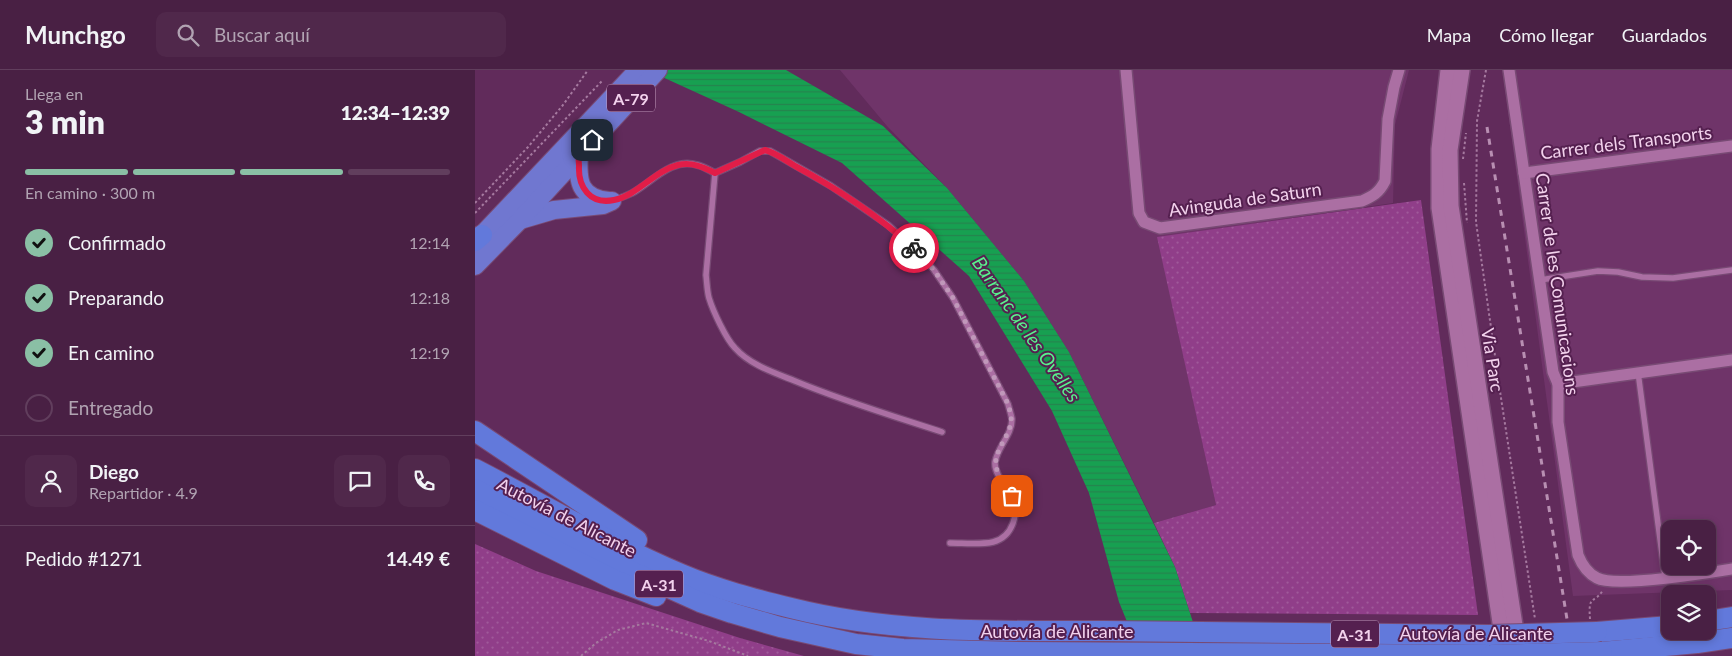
<!DOCTYPE html>
<html lang="es">
<head>
<meta charset="utf-8">
<style>
	body { margin:0; font-family:Lato,sans-serif; background:#50284b; color:#f1f3f6; height:100vh; display:flex; flex-direction:column; font-size:19px; white-space:nowrap }
	* { box-sizing:border-box; margin:0 }
	p { font-size:16px; color:#b1a3b2 }
	.icon { flex:none; width:28px; height:28px; fill:none; stroke:currentColor; stroke-width:2; stroke-linecap:round; stroke-linejoin:round }
	.map { position:relative; flex:1; overflow:hidden }
	.side { display:flex; flex-direction:column; background:#492044; width:475px }
	.side>* { flex:none }
	.tools { position:absolute; left:1186px; top:450px; display:grid; gap:10px }
	.tools a { display:grid; place-items:center; width:55px; height:55px; border-radius:10px; background:#492044; box-shadow:0 2px 8px #0003,0 0 0 1px #613e5d; font-size:25px }
	.pin { position:absolute; display:grid; place-items:center; width:42px; height:42px; color:#fff; margin:-21px; border-radius:10px; box-shadow:0 2px 8px #0006 }
	.courier { position:absolute; display:grid; place-items:center; width:50px; height:50px; margin:-25px; border:4px solid #e11d48; border-radius:50%; background:#fff; color:#222; box-shadow:0 1px 6px #0007 }
	.summary em { font-style:normal; font-weight:800 }
	.summary div { display:flex; flex-direction:column-reverse }
	.summary { display:flex; align-items:center; justify-content:space-between; height:85px; padding:0 25px }
	h1 { font-size:32px; font-weight:800; line-height:38px }
	.bar { display:grid; grid-template-columns:repeat(4,1fr); gap:8px 5px; align-content:center; height:60px; padding:0 25px }
	.bar i { height:6px; border-radius:4px; background:#613e5d }
	.bar .selected { background:#8abfa5 }
	.bar p { grid-column:span 4 }
	.line { display:flex; align-items:center; gap:12px; padding:0 25px; border-top:1px solid #613e5d }
	.line div { flex:1 }
	.round { display:grid; place-items:center; flex:none; width:52px; height:52px; border-radius:10px; background:#50284b }
	ol { padding:0 25px; list-style:none }
	li { display:flex; align-items:center; gap:15px; height:55px }
	li p { margin-inline-start:auto }
	li .icon { padding:5px; border-radius:50%; background:#8abfa5; color:#111; stroke-width:4 }
	li:last-child { color:#b1a3b2 }
	li i { width:28px; height:28px; border:2px solid #613e5d; border-radius:50% }
	header { display:flex; align-items:center; gap:30px; box-sizing:border-box; height:70px; padding:0 25px; background:#492044; border-bottom:1px solid #613e5d }
	header strong { font-size:24px }
	nav { display:flex; gap:28px; margin-inline-start:auto; font-size:18px }
	.search { width:350px; height:45px; background:#50284b; display:flex; align-items:center; gap:12px; box-sizing:border-box; padding:0 18px; border-radius:10px; color:#b1a3b2; font-size:19px }
	main { display:flex; flex:1; min-height:0 }
	.map>svg:first-child { display:block }
</style>
</head>
<body>
<header>
<strong>Munchgo</strong>
<div class="search"><svg class="icon" aria-label="search" viewBox="0 0 24 24"><circle cx="10" cy="10" r="6"/><path d="M15 15l6 6"/></svg>Buscar aquí</div>
<nav><a>Mapa</a><a>Cómo llegar</a><a>Guardados</a></nav>
</header>
<main>
<section class="side">
<div class="summary"><div><h1>3 min</h1><p>Llega en</p></div><em>12:34–12:39</em></div>
<div class="bar"><i class="selected"></i><i class="selected"></i><i class="selected"></i><i></i><p>En camino · 300 m</p></div>
<ol>
<li><svg class="icon" aria-label="check" viewBox="0 0 24 24"><path d="M5 12l5 5 9-10"/></svg>Confirmado<p>12:14</p></li>
<li><svg class="icon" aria-label="check" viewBox="0 0 24 24"><path d="M5 12l5 5 9-10"/></svg>Preparando<p>12:18</p></li>
<li><svg class="icon" aria-label="check" viewBox="0 0 24 24"><path d="M5 12l5 5 9-10"/></svg>En camino<p>12:19</p></li>
<li><i></i>Entregado</li>
</ol>
<div class="line" style="height:90px"><a class="round"><svg class="icon" aria-label="person" viewBox="0 0 24 24"><circle cx="12" cy="8" r="4"/><path d="M4 21q1-7 8-7t8 7"/></svg></a><div><b>Diego</b><p>Repartidor · 4.9</p></div><a class="round"><svg class="icon" aria-label="chat" viewBox="0 0 24 24"><path d="M4 5h16v11H9l-5 4z"/></svg></a><a class="round"><svg class="icon" aria-label="phone" viewBox="0 0 24 24"><path d="M5 4h4l2 5-3 2q2 4 5 5l2-3 5 2v4C11 20 4 13 5 4z"/></svg></a></div>
<div class="line" style="height:65px"><div>Pedido #1271</div><b>14.49 €</b></div>
</section>
<div class="map">
<svg width="1257" height="586" viewBox="0 0 1257 586">
	<defs>
		<pattern id="grass-dots" width="8" height="8" patternUnits="userSpaceOnUse" patternTransform="scale(1.25)"><rect width="8" height="8" fill="#903e89"/><path d="M2 2h.1M6 6h.1" fill="none" stroke="#a0599a" stroke-width="1.8" stroke-linecap="round"/></pattern>
		<pattern id="water-rules" width="6" height="5" patternUnits="userSpaceOnUse" patternTransform="scale(1.25)"><rect width="6" height="5" fill="#17a051"/><path d="M0 2.5h6" fill="none" stroke="#26834e"/></pattern>
	</defs>
	<rect width="100%" height="100%" fill="#612b5b"/>
	<g fill="#6f3469" fill-rule="evenodd">
		<polygon points="365,0 934,0 920,55 918,133 683,168 741,435 679,453 594,282 549,211 472,118 412,56"/>
		<path d="M1030 0H1257V520L1098 526 1029 11ZM1195 459H1232V496H1195Z"/>
	</g>
	<g fill="url(#grass-dots)">
		<polygon points="946,130 1003,545 715,543 700,497 679,453 741,435 682,167"/>
		<polygon points="0,474 61,501 265,568 329,586 0,586"/>
	</g>
	<polygon fill="url(#water-rules)" points="172,0 311,0 408,56 472,118 549,211 594,282 700,497 729,586 666,586 644,532 614,423 577,341 494,206 367,93 264,42"/>
	<g fill="none" stroke-linecap="round" stroke-linejoin="round">
		<defs>
			<g id="service">
				<path d="M240 103 265 92 285 81H295L356 116 413 155 448 187 459 200 478 228 533 334C534 338 536 344 537 349 537 365 523 376 520 392 519 404 531 416 537 426 545 442 538 467 518 472 505 475 488 473 475 473"/>
				<path d="M240 103 231 205C232 213 232 221 234 228 238 241 251 269 260 278 275 295 300 303 320 311 368 331 418 346 467 362"/>
				<path d="M139 130C145 128 151 126 157 123 177 112 197 87 222 95 228 96 234 100 240 103"/>
				<polyline points="1065,210 1123,201 1143,202 1167,207 1198,208 1257,200"/>
				<polyline points="1163,302 1190,507"/>
			</g>
			<g id="minor">
				<path d="M651 0 664 143 669 152 685 158 887 131C898 126 904 123 910 111L913 49 919 17 924 0"/>
				<path d="M1034 0 1078 302 1083 314V352L1103 485C1107 495 1112 503 1122 508 1141 518 1232 503 1257 499"/>
				<polyline points="1049,103 1257,76"/>
				<polyline points="1083,314 1257,290"/>
			</g>
			<g id="secondary">
				<polyline points="973,0 964,79 964,138 1028,573"/>
				<polyline points="987,0 975,80 976,136 1043,575"/>
			</g>
			<g id="trunk">
				<path d="M104 84C102 111 104 128 134 131"/>
				<polyline points="45,150 79,140 128,135 137,131"/>
				<polyline points="0,175 7,165 163,0"/>
				<polyline points="0,196 44,151 183,0"/>
			</g>
			<g id="motorway">
				<polyline points="0,171 7,165"/>
				<polyline points="0,361 162,470"/>
				<path d="M0 399C68 434 135 474 206 504 241 519 280 529 316 538 419 564 525 561 630 561 758 562 886 564 1014 565"/>
				<polyline points="0,419 154,500 225,532 257,543 305,557 381,574 428,579 542,582 1016,585"/>
				<polyline points="0,440 140,510 181,526"/>
				<polyline points="1232,551 1257,547"/>
				<polyline points="1122,562 1195,556"/>
				<polyline points="1127,582 1222,573 1257,568"/>
			</g>
		</defs>
		<use href="#service" stroke="#784a74" stroke-width="8"/>
		<use href="#minor" stroke="#784a74" stroke-width="14"/>
		<use href="#secondary" stroke="#784a74" stroke-width="18"/>
		<use href="#trunk" stroke="#784a74" stroke-width="20"/>
		<use href="#motorway" stroke="#784a74" stroke-width="22"/>
		<g stroke="#a5799f" stroke-width="2" stroke-dasharray="2.5 2.5" stroke-linecap="butt">
			<polyline points="1011,0 1002,51 1001,152 1026,328 1060,549"/>
			<polyline points="988,89 991,63"/>
			<polyline points="989,113 992,153"/>
			<polyline points="0,133 53,77 88,35 113,0"/>
			<polyline points="0,143 127,11"/>
			<path d="M1115 549C1113 523 1119 535 1128 520"/>
			<polyline points="106,586 121,573 143,560 171,553 234,571 273,586"/>
		</g>
		<use href="#service" stroke="#ab6fa3" stroke-width="5.5"/>
		<use href="#minor" stroke="#ab6fa3" stroke-width="11"/>
		<use href="#secondary" stroke="#ab6fa3" stroke-width="15"/>
		<use href="#trunk" stroke="#7077d0" stroke-width="18"/>
		<use href="#motorway" stroke="#6279db" stroke-width="20"/>
		<polyline stroke="#b88fb2" stroke-width="3" stroke-dasharray="6 6" stroke-linecap="butt" points="1012,57 1098,586"/>
		<defs>
			<g id="motorway-bridge">
				<polyline points="1014,565 1122,562"/>
				<polyline points="1016,585 1127,582"/>
			</g>
		</defs>
		<use href="#motorway-bridge" stroke="#784a74" stroke-width="22" stroke-linecap="butt"/>
		<use href="#motorway-bridge" stroke="#6279db" stroke-width="20"/>
	</g>
	<g fill="none" stroke-linecap="round" stroke-linejoin="round">
		<path stroke="#c098ba" stroke-width="5" stroke-dasharray="0 9" d="M439 178 459 200 478 228 533 334C534 339 537 345 536 350 536 365 519 380 521 395 522 406 531 417 537 426"/>
		<path stroke="#e11d48" stroke-width="6" d="M117 70C113 74 106 79 104 84 103 88 104 93 104 96 103 117 115 135 139 130 163 125 179 101 203 95 217 92 228 97 240 103L290 80C301 83 310 90 320 96 363 119 403 146 439 178"/>
	</g>
	<g text-anchor="middle" dominant-baseline="central" stroke-width="4" stroke-linejoin="round" paint-order="stroke">
		<g fill="#552050" stroke="#c49dbe" stroke-width="1">
			<rect x="132" y="14.5" width="48" height="27" rx="4"/>
			<rect x="160" y="500.5" width="48" height="27" rx="4"/>
			<rect x="856" y="550.5" width="48" height="27" rx="4"/>
		</g>
		<g font-size="16" font-weight="bold" fill="#f3d2ed">
			<text x="156" y="28">A-79</text>
			<text x="184" y="514">A-31</text>
			<text x="880" y="564">A-31</text>
		</g>
		<g font-size="18" fill="#f3d2ed" stroke="#552050">
			<text transform="translate(1151 72) rotate(-7)">Carrer dels Transports</text>
			<text transform="translate(770 129) rotate(-8)">Avinguda de Saturn</text>
			<text transform="translate(1083 214) rotate(82)">Carrer de les Comunicacions</text>
			<text transform="translate(1018 290) rotate(81)">Via Parc</text>
			<text transform="translate(92 447) rotate(27)">Autovía de Alicante</text>
			<text x="582" y="561">Autovía de Alicante</text>
			<text x="1001" y="563">Autovía de Alicante</text>
		</g>
		<g font-size="19" font-style="italic" fill="#5af28d" stroke="#552050">
			<text transform="translate(552 259) rotate(55)">Barranc de les Ovelles</text>
		</g>
	</g>
</svg>
<div class="tools">
<a><svg class="icon" aria-label="locate" viewBox="0 0 24 24"><circle cx="12" cy="12" r="6"/><path d="M12 2v4M12 18v4M2 12h4M18 12h4"/></svg></a>
<a><svg class="icon" aria-label="layers" viewBox="0 0 24 24"><path d="M12 4l9 5-9 5-9-5zM3 14l9 5 9-5"/></svg></a>
</div>
<div class="pin" style="left:537px;top:426px;background:#ea580c"><svg class="icon" aria-label="bag" viewBox="0 0 24 24"><path d="M5 8h14l-1 12H6zM9 8a3 3 0 0 1 6 0"/></svg></div>
<div class="pin" style="left:117px;top:70px;background:#1f2937"><svg class="icon" aria-label="home" viewBox="0 0 24 24"><path d="M3 11l9-7 9 7M6 9v11h12V9"/></svg></div>
<div class="courier" style="left:439px;top:178px"><svg class="icon" aria-label="bike" viewBox="0 0 24 24"><circle cx="6" cy="16" r="4"/><circle cx="18" cy="16" r="4"/><path d="M6 16l4-8h5l3 8M10 8l3 8H6M13 5h3"/></svg></div>
</div>
</main>
</body>
</html>
